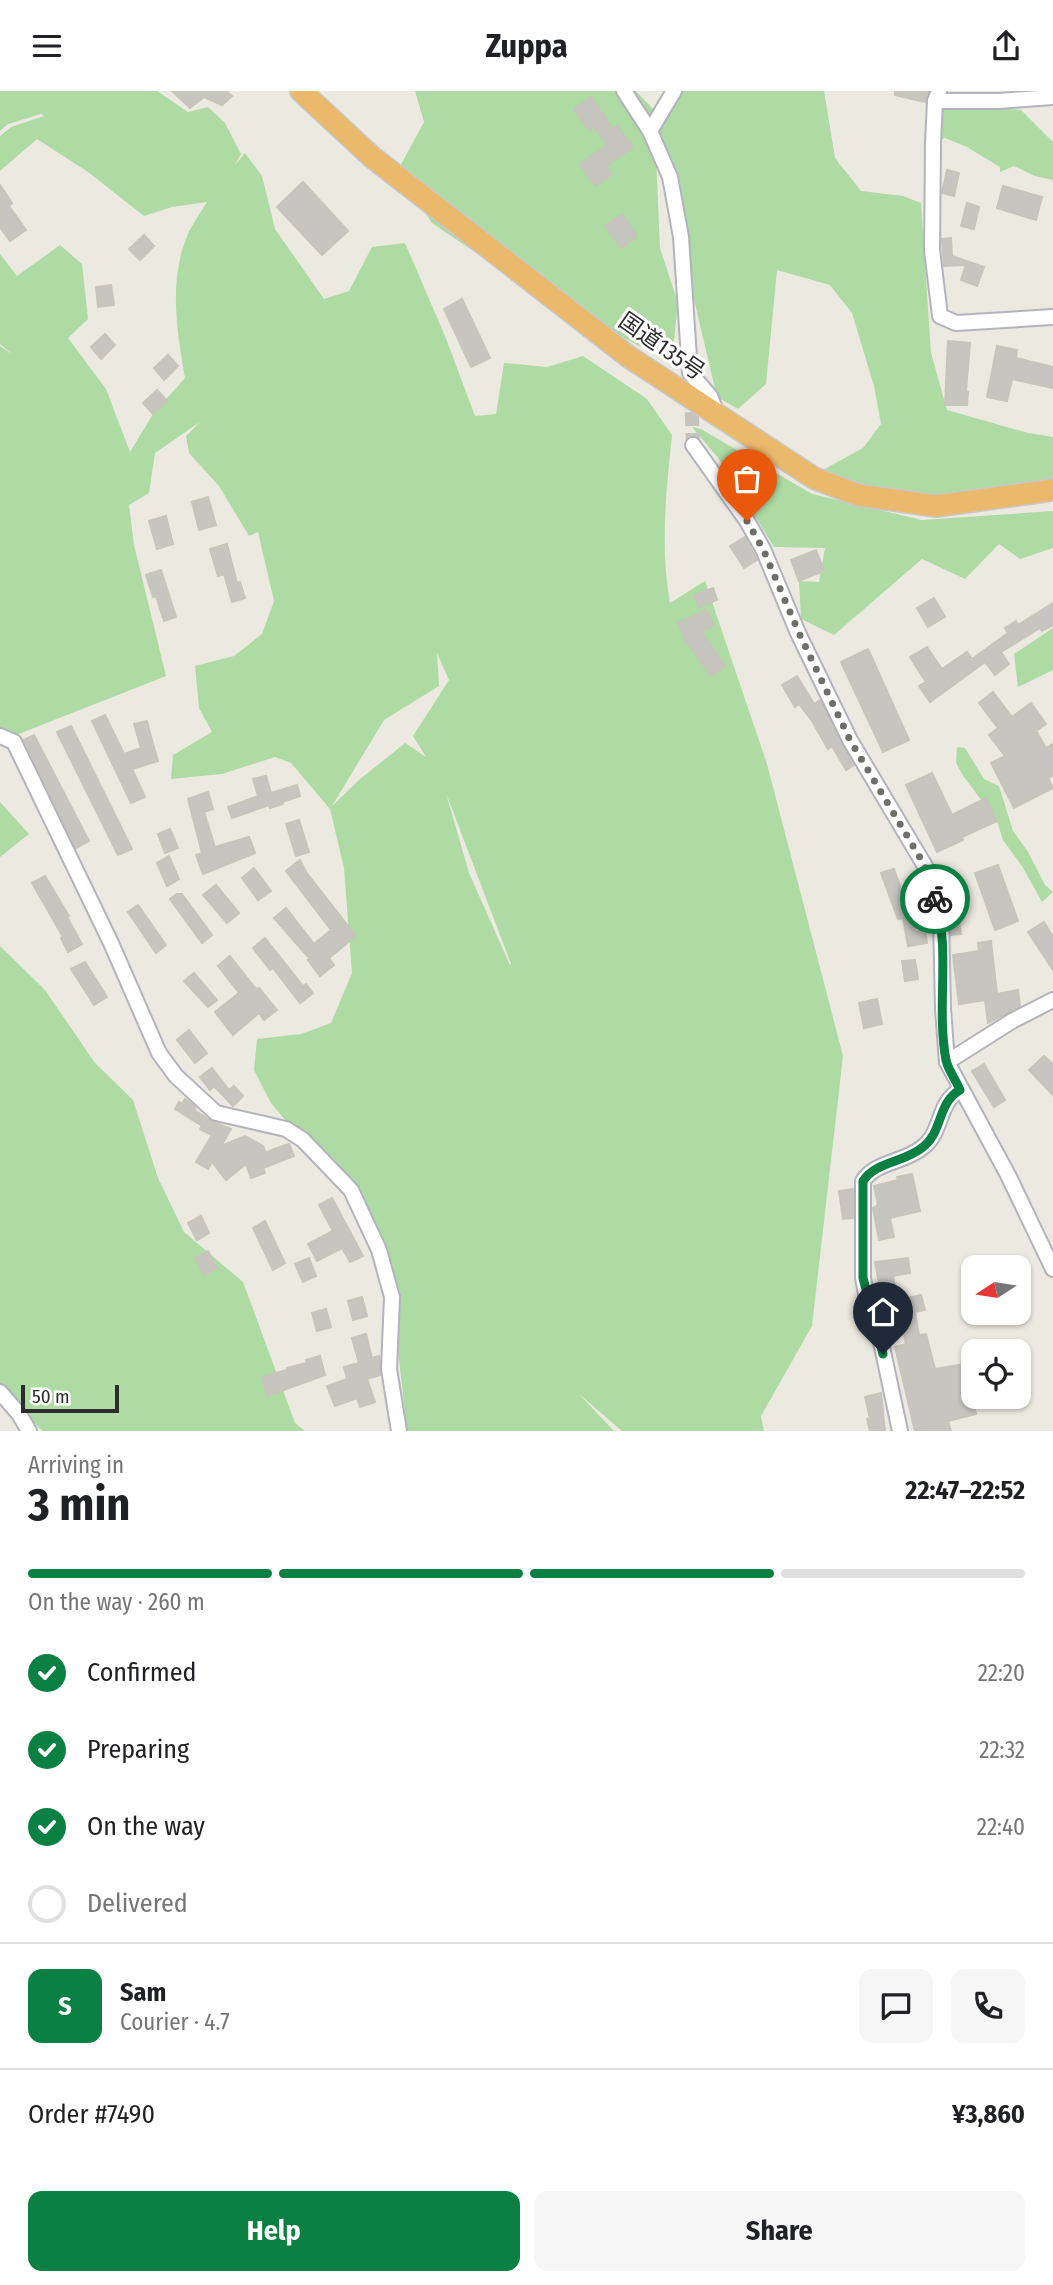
<!DOCTYPE html>
<html lang="en">
<head>
<meta charset="utf-8">
<style>
	body { margin:0; font-family:"Fira Sans Condensed","Noto Sans JP",sans-serif; background:#f6f6f6; color:#202124; height:100vh; display:flex; flex-direction:column; font-size:26px; white-space:nowrap }
	* { box-sizing:border-box; margin:0 }
	p { font-size:23px; color:#757577 }
	.icon { flex:none; width:38px; height:38px; fill:none; stroke:currentColor; stroke-width:2; stroke-linecap:round; stroke-linejoin:round }
	.map { position:relative; height:1340px; overflow:hidden }
	.sheet { display:flex; flex-direction:column; background:#fff; flex:1 }
	.sheet>* { flex:none }
	.needle { width:46px; rotate:258deg }
	.controls { position:absolute; left:961px; top:1164px; display:grid; gap:14px }
	.controls a { display:grid; place-items:center; width:70px; height:70px; border-radius:14px; background:#fff; box-shadow:0 2px 5px #0004; font-size:35px }
	.scale { position:absolute; left:21px; bottom:18px; width:98px; box-sizing:border-box; padding-left:7px; border:4px solid #2c2c2c; border-top:0; font-size:19px; line-height:24px; white-space:nowrap; color:#2c2c2c; -webkit-text-stroke:5px #fff; paint-order:stroke }
	.pin { position:absolute; display:grid; place-items:center; width:60px; height:60px; color:#fff; margin:-72px -30px; border-radius:50% 50% 50% 0; rotate:-45deg; box-shadow:0 0 7px #0007 }
	.pin .icon { rotate:45deg }
	.courier { position:absolute; display:grid; place-items:center; width:70px; height:70px; margin:-35px; border:5px solid #0b8043; border-radius:50%; background:#fff; color:#222; box-shadow:0 2px 9px #0007 }
	.head em { font-style:normal; font-weight:700 }
	.head div { display:flex; flex-direction:column-reverse }
	.head { display:flex; align-items:center; justify-content:space-between; height:119px; padding:0 28px }
	h1 { font-size:46px; font-weight:700; line-height:52px }
	.bar { display:grid; grid-template-columns:repeat(4,1fr); gap:10px 7px; align-content:center; height:84px; padding:0 28px }
	.bar i { height:9px; border-radius:5px; background:#e0e0e0 }
	.bar .on { background:#0b8043 }
	.bar p { grid-column:span 4 }
	.line { display:flex; align-items:center; gap:18px; padding:0 28px; border-top:2px solid #e0e0e0 }
	.line div { flex:1 }
	.round { display:grid; place-items:center; flex:none; width:74px; height:74px; border-radius:14px; background:#f6f6f6 }
	ol { padding:0 28px; list-style:none }
	li { display:flex; align-items:center; gap:21px; height:77px }
	li p { margin-inline-start:auto }
	li .icon { padding:7px; border-radius:50%; background:#0b8043; color:#fff; stroke-width:4 }
	li:last-child { color:#757577 }
	li i { width:38px; height:38px; border:4px solid #e0e0e0; border-radius:50% }
	.action { display:flex; gap:14px; margin-top:auto; padding:14px 28px }
	.action a { flex:1; height:80px; border-radius:14px; background:#0b8043; color:#fff; font-size:28px; font-weight:700; line-height:80px; text-align:center }
	.action a+a { background:#f6f6f6; color:#202124 }
	header { display:flex; justify-content:space-between; align-items:center; height:91px; padding:0 28px; background:#fff; font-size:32px; font-weight:700 }
	.map>svg:first-child { display:block }
</style>
</head>
<body>
<header><svg class="icon" aria-label="menu" viewBox="0 0 24 24"><path d="M4 6h16M4 12h16M4 18h16"/></svg>Zuppa<svg class="icon" aria-label="share" viewBox="0 0 24 24"><path d="M12 15V3M7 8l5-5 5 5M5 13v7h14v-7"/></svg></header>
<div class="map">
<svg width="1053" height="1340" viewBox="0 0 1053 1340">
	<rect width="100%" height="100%" fill="#ece9e0"/>
	<g fill="#addba3" fill-rule="evenodd">
		<path d="M0 0H157L188 21 208 16 225 32 241 63 235 74 245 62 262 85 275 138 324 208 349 200 372 156 405 152 445 245 475 325 496 323 504 272 547 276 583 265 647 308 672 344C666 401 660 456 670 512L705 490 767 673 843 965 812 1235 761 1325 764 1340H622L579 1303 614 1340H407L392 1206 362 1122 271 1012 254 979 257 948 301 943 331 932 352 882 344 777 330 718 291 672 275 666 222 683 171 688 173 664 212 641 199 617 195 575 234 565 262 543 274 510 258 441 249 445 219 395 189 362 186 345 200 331 155 362 149 402 129 414 134 454 166 585 6 648 0 646V255L13 264 0 253V163L17 185 60 154 82 173 88 228 68 247 106 298 130 361 153 323 185 287C177 240 168 189 188 143 193 132 201 121 207 111L172 116 144 125 88 81 37 48 0 80V45L11 36 44 25 41 23 8 33 0 40ZM437 562 449 589 413 645 426 666 405 652 359 689 332 715 384 629 439 595ZM446 702 511 873 510 874 469 782Z"/>
		<polygon points="415,0 636,0 654,19 655,30 673,0 824,0 835,67 861,100 903,105 921,112 931,262 947,319 1028,342 1053,346 1053,395 952,412 834,394 821,380 863,357 881,333 874,295 852,222 830,194 777,179 766,293 738,318 717,306 655,43 660,157 678,212 674,250 641,256 516,189 432,132 398,79 424,31"/>
		<polygon points="935,10 1021,19 1053,51 1053,89 1035,85 1014,75 1000,81 1000,76 967,56 945,47 933,52"/>
		<polygon points="692,336 701,338 812,403 922,429 1053,420 1053,457 1020,468 999,453 965,488 922,468 834,544 801,528 799,490 819,491 825,457 774,456 719,368"/>
		<polygon points="1053,537 1053,579 1018,596 1014,563"/>
		<polygon points="957,656 965,657 984,688 999,695 1013,740 1028,761 1045,794 1053,801 1042,811 1022,775 1003,749 997,730 964,686 956,672"/>
		<polygon points="0,711 29,743 0,766"/>
		<polygon points="0,855 45,899 95,972 133,1009 158,1087 184,1141 243,1191 295,1332 305,1340 42,1340 0,1294"/>
	</g>
	<g fill="#c7c5bf" stroke="#c7c5ba" stroke-width="2">
		<polygon points="172,0 226,0 232,5 222,14 204,6 190,17"/>
		<polygon points="895,0 929,0 925,11 895,4"/>
		<polygon points="591,6 613,38 618,35 633,56 606,75 612,83 595,95 580,73 607,54 594,36 589,39 574,18"/>
		<polygon points="947,79 959,82 954,105 942,102"/>
		<polygon points="303,91 348,140 322,164 277,116"/>
		<polygon points="0,94 12,112 9,115 26,139 10,150 0,136"/>
		<polygon points="1003,95 1042,106 1036,129 997,117"/>
		<polygon points="967,112 979,116 974,138 961,135"/>
		<polygon points="622,123 637,145 621,157 605,135"/>
		<polygon points="144,144 154,155 140,169 129,158"/>
		<polygon points="951,147 952,165 984,176 977,195 961,189 966,174 944,175 942,148"/>
		<polygon points="111,194 114,214 98,216 96,196"/>
		<polygon points="462,208 490,267 471,276 444,218"/>
		<polygon points="105,243 115,254 101,268 91,256"/>
		<polygon points="948,250 970,252 966,300 968,301 967,314 945,314"/>
		<polygon points="997,255 1017,259 1016,267 1053,276 1053,297 1012,288 1007,310 987,306"/>
		<polygon points="168,264 178,275 164,289 154,277"/>
		<polygon points="157,299 167,310 153,323 143,312"/>
		<polygon points="208,406 216,434 199,439 192,411"/>
		<polygon points="166,425 173,453 157,458 149,430"/>
		<polygon points="745,446 757,469 744,477 730,455"/>
		<polygon points="227,453 237,492 240,491 245,507 232,511 224,483 218,485 210,458"/>
		<polygon points="816,459 824,480 799,490 791,469"/>
		<polygon points="161,479 176,526 164,530 156,505 153,506 146,484"/>
		<polygon points="713,497 717,509 699,516 694,504"/>
		<polygon points="934,507 945,526 928,536 917,517"/>
		<polygon points="1053,512 1053,534 1042,540 1040,537 1001,561 1009,573 995,584 985,571 930,611 919,595 926,591 910,566 927,556 942,578 967,561 972,568 1008,542 1005,537 1016,530 1018,534"/>
		<polygon points="706,519 714,534 701,540 725,575 711,585 685,548 678,532"/>
		<polygon points="868,558 909,649 883,661 841,571"/>
		<polygon points="797,585 814,613 820,609 854,674 846,679 832,655 828,658 812,630 799,613 795,616 782,594"/>
		<polygon points="993,601 1012,626 1031,612 1046,633 1036,640 1046,657 1053,653 1053,684 1048,687 1053,697 1014,717 991,672 1005,665 989,644 998,637 979,612"/>
		<polygon points="105,624 124,663 141,657 134,633 147,630 151,646 158,670 132,678 145,706 131,712 92,630"/>
		<polygon points="71,635 132,758 118,764 57,641"/>
		<polygon points="34,644 89,750 76,757 24,649"/>
		<polygon points="932,682 952,724 986,707 997,730 962,746 963,749 937,761 906,694"/>
		<polygon points="266,685 271,702 297,694 300,705 282,711 283,713 270,717 269,714 232,727 228,716 258,705 253,688"/>
		<polygon points="208,701 213,718 204,721 215,756 249,746 255,762 203,783 196,764 202,762 188,708"/>
		<polygon points="299,729 309,761 296,765 286,733"/>
		<polygon points="170,738 178,757 165,762 158,743"/>
		<polygon points="169,765 179,788 167,795 157,772"/>
		<polygon points="300,769 306,781 356,845 329,867 334,874 320,885 308,869 310,868 274,827 286,817 314,853 331,839 286,780"/>
		<polygon points="998,774 1018,830 995,839 975,782"/>
		<polygon points="254,777 271,800 258,809 242,787"/>
		<polygon points="894,778 916,841 925,839 927,852 908,855 903,827 898,828 881,782"/>
		<polygon points="45,785 69,825 67,826 82,853 68,861 61,847 63,846 32,792"/>
		<polygon points="953,793 961,843 951,844 950,825 941,794"/>
		<polygon points="216,794 239,822 227,832 203,804"/>
		<polygon points="177,803 182,803 212,844 202,852 170,808"/>
		<polygon points="138,814 166,854 156,862 128,821"/>
		<polygon points="1044,831 1053,846 1053,879 1028,841"/>
		<polygon points="265,847 303,895 306,893 313,902 300,912 273,877 270,879 253,857"/>
		<polygon points="991,850 997,903 1018,899 1020,915 988,932 985,909 959,913 953,864 979,860 978,852"/>
		<polygon points="230,865 256,898 259,897 277,919 264,929 259,922 233,944 215,921 239,902 218,875"/>
		<polygon points="915,869 918,888 905,890 902,870"/>
		<polygon points="85,871 107,906 94,914 71,878"/>
		<polygon points="194,882 217,909 208,916 184,890"/>
		<polygon points="877,908 882,933 864,937 859,912"/>
		<polygon points="189,939 207,962 195,972 177,949"/>
		<polygon points="1044,965 1053,973 1053,1004 1029,979"/>
		<polygon points="984,973 1005,1009 994,1016 972,980"/>
		<polygon points="212,977 229,999 234,995 243,1005 233,1015 214,995 210,999 200,986"/>
		<polygon points="185,1008 196,1016 194,1019 213,1031 231,1038 221,1055 245,1045 263,1055 266,1062 272,1059 278,1063 274,1058 289,1053 294,1065 263,1077 265,1082 251,1087 246,1073 226,1089 212,1071 208,1078 196,1071 212,1044 200,1038 202,1035 175,1018 179,1011 182,1013"/>
		<polygon points="912,1083 920,1120 890,1127 894,1146 879,1149 873,1117 878,1114 874,1095 898,1089 897,1086"/>
		<polygon points="853,1098 853,1127 843,1128 839,1100"/>
		<polygon points="332,1107 363,1165 350,1171 342,1157 317,1170 308,1153 333,1140 319,1114"/>
		<polygon points="201,1125 209,1142 197,1149 188,1132"/>
		<polygon points="265,1130 285,1172 273,1179 253,1137"/>
		<polygon points="208,1160 217,1177 204,1184 195,1167"/>
		<polygon points="309,1167 316,1185 303,1191 295,1173"/>
		<polygon points="908,1167 910,1182 893,1185 898,1209 921,1204 925,1219 915,1221 919,1244 926,1243 935,1278 965,1273 976,1323 948,1330 951,1340 915,1340 895,1256 906,1253 900,1226 886,1229 875,1171"/>
		<polygon points="362,1206 367,1225 353,1229 348,1210"/>
		<polygon points="326,1218 331,1236 317,1240 312,1222"/>
		<polygon points="366,1243 372,1267 379,1265 380,1268 380,1284 367,1288 375,1311 360,1316 357,1307 335,1315 327,1295 347,1288 344,1276 359,1272 352,1247"/>
		<polygon points="320,1265 325,1284 267,1305 262,1286 287,1279 287,1277 307,1272 306,1269"/>
		<polygon points="881,1302 885,1340 870,1340 867,1328 870,1327 865,1306"/>
	</g>
	<g fill="none" stroke-linecap="round" stroke-linejoin="round">
		<polyline stroke="#c6c3bc" stroke-width="14" stroke-dasharray="14 7" stroke-linecap="butt" points="691,300 693,354"/>
		<defs>
			<g id="minor">
				<polyline points="624,0 650,40 670,86 681,146 690,282 710,305 717,323"/>
				<polyline points="939,0 935,10 933,52 932,159 940,225 956,232 1053,226"/>
				<polyline points="935,10 999,10 1053,6"/>
				<polyline points="650,40 674,0"/>
				<polyline points="693,354 747,430 763,458 798,542 850,649 925,775 941,827 943,918 947,971 1008,1084 1053,1178"/>
				<polyline points="0,645 14,651 111,852 159,962 176,985 216,1022 286,1038 303,1049 351,1099 379,1159 392,1206 389,1278 399,1340"/>
				<polyline points="947,971 1012,930 1053,909"/>
				<polyline points="0,1301 19,1323 29,1340"/>
				<path d="M900 1340 878 1237 867 1209 863 1187V1090C876 1070 904 1072 923 1056 943 1041 937 1012 960 999"/>
			</g>
			<polyline id="highway" points="301,0 372,66 629,266 814,387 858,404 936,415 1053,399"/>
		</defs>
		<use href="#minor" stroke="#b3b3be" stroke-width="18"/>
		<use href="#highway" stroke="#c8c8c8" stroke-width="24"/>
		<use href="#minor" stroke="#fff" stroke-width="14"/>
		<use href="#highway" stroke="#ebb96c" stroke-width="21"/>
	</g>
	<g fill="none" stroke-linecap="round" stroke-linejoin="round">
		<polyline stroke="#6f6e6b" stroke-width="7" stroke-dasharray="0 12.6" points="747,430 763,458 799,542 850,649 925,775 935,808"/>
		<path stroke="#0b8043" stroke-width="9" d="M883 1263 863 1187V1090C876 1070 904 1072 923 1056 943 1041 937 1012 960 999 956 989 948 979 946 969 936 916 951 859 935 808"/>
	</g>
	<g text-anchor="middle" dominant-baseline="central" stroke-width="6" stroke-linejoin="round" paint-order="stroke">
		<g font-size="23" fill="#2c2c2c" stroke="#fff">
			<text transform="translate(662 255) rotate(35)">国道135号</text>
		</g>
	</g>
</svg>
<div class="controls">
<a><svg class="needle" viewBox="-14 -14 28 28"><path d="M0-13l5 13h-10z" fill="#e53935"/><path d="M0 13l5-13h-10z" fill="#757577"/></svg></a>
<a><svg class="icon" aria-label="locate" viewBox="0 0 24 24"><circle cx="12" cy="12" r="6"/><path d="M12 2v4M12 18v4M2 12h4M18 12h4"/></svg></a>
</div>
<div class="scale">50 m</div>
<div class="pin" style="left:747px;top:430px;background:#ea580c"><svg class="icon" aria-label="bag" viewBox="0 0 24 24"><path d="M5 8h14l-1 12H6zM9 8a3 3 0 0 1 6 0"/></svg></div>
<div class="pin" style="left:883px;top:1263px;background:#1f2937"><svg class="icon" aria-label="home" viewBox="0 0 24 24"><path d="M3 11l9-7 9 7M6 9v11h12V9"/></svg></div>
<div class="courier" style="left:935px;top:808px"><svg class="icon" aria-label="bike" viewBox="0 0 24 24"><circle cx="6" cy="16" r="4"/><circle cx="18" cy="16" r="4"/><path d="M6 16l4-8h5l3 8M10 8l3 8H6M13 5h3"/></svg></div>
</div>
<section class="sheet">
<div class="head"><div><h1>3 min</h1><p>Arriving in</p></div><em>22:47–22:52</em></div>
<div class="bar"><i class="on"></i><i class="on"></i><i class="on"></i><i></i><p>On the way · 260 m</p></div>
<ol>
<li><svg class="icon" aria-label="check" viewBox="0 0 24 24"><path d="M5 12l5 5 9-10"/></svg>Confirmed<p>22:20</p></li>
<li><svg class="icon" aria-label="check" viewBox="0 0 24 24"><path d="M5 12l5 5 9-10"/></svg>Preparing<p>22:32</p></li>
<li><svg class="icon" aria-label="check" viewBox="0 0 24 24"><path d="M5 12l5 5 9-10"/></svg>On the way<p>22:40</p></li>
<li><i></i>Delivered</li>
</ol>
<div class="line" style="height:126px"><b class="round" style="background:#0b8043;color:#fff">S</b><div><b>Sam</b><p>Courier · 4.7</p></div><a class="round"><svg class="icon" aria-label="chat" viewBox="0 0 24 24"><path d="M4 5h16v11H9l-5 4z"/></svg></a><a class="round"><svg class="icon" aria-label="phone" viewBox="0 0 24 24"><path d="M5 4h4l2 5-3 2q2 4 5 5l2-3 5 2v4C11 20 4 13 5 4z"/></svg></a></div>
<div class="line" style="height:91px"><div>Order #7490</div><b>¥3,860</b></div>
<div class="action"><a>Help</a><a>Share</a></div>
</section>
</body>
</html>
